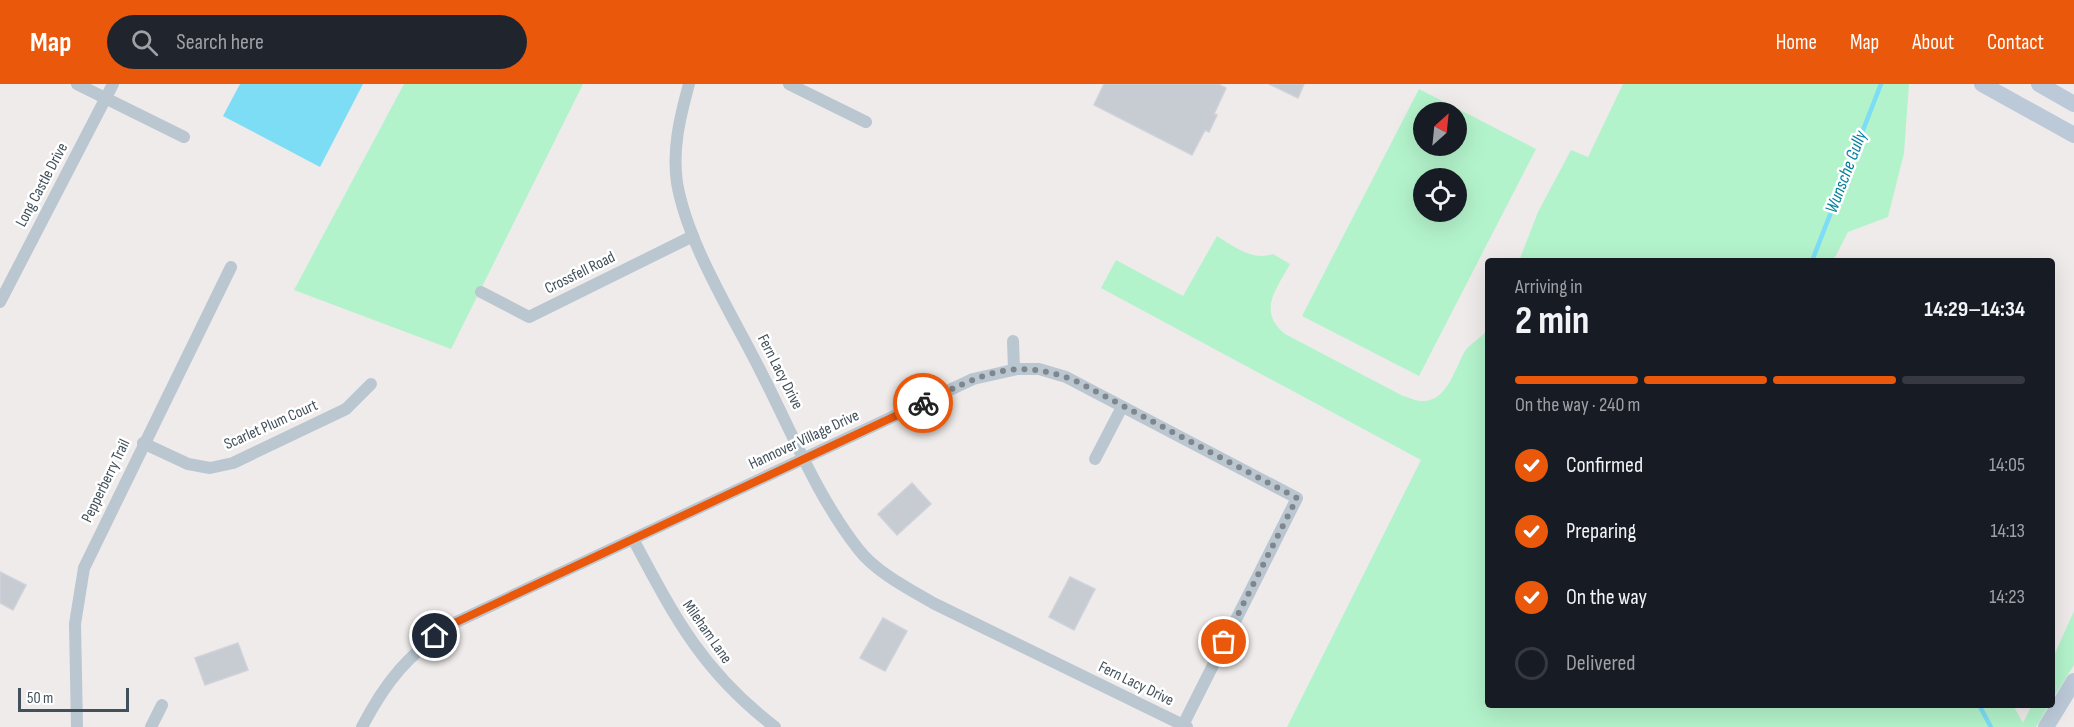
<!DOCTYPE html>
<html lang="en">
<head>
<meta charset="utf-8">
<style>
	body { margin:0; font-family:"Sofia Sans Condensed",sans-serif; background:#20242c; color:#f1f3f6; height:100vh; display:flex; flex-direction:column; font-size:22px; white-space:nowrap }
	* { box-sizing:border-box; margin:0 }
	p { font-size:20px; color:#9ea1a6 }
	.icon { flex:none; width:33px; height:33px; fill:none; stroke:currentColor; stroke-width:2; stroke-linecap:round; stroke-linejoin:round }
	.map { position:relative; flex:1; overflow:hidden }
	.panel { position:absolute; left:1485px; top:174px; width:570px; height:450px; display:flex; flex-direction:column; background:#171b24; border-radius:6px; box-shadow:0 6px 24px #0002 }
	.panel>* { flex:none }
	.needle { width:39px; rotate:27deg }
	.controls { position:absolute; left:1413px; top:18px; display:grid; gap:12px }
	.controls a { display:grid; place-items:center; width:54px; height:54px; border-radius:50%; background:#171b24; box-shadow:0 6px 24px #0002; font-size:30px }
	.scale { position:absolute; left:18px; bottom:15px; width:111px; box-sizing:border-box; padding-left:6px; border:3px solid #42505b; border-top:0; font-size:16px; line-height:21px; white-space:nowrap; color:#42505b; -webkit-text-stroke:4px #fff; paint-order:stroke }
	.pin { position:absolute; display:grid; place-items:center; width:51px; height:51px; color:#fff; margin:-26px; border:3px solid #fff; border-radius:50%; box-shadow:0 2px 6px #0007 }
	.courier { position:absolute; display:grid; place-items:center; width:60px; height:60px; margin:-30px; border:4px solid #ea580c; border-radius:50%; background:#fff; color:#222; box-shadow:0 2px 8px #0007 }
	.summary em { font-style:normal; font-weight:700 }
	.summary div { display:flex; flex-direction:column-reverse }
	.summary { display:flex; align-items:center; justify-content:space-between; height:102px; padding:0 30px }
	h1 { font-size:39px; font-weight:700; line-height:45px }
	.bar { display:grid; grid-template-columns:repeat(4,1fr); gap:9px 6px; align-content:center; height:72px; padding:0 30px }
	.bar i { height:8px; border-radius:4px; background:#363941 }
	.bar .current { background:#ea580c }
	.bar p { grid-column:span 4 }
	ol { padding:0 30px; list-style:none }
	li { display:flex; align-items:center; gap:18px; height:66px }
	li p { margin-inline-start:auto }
	li .icon { padding:6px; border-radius:50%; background:#ea580c; color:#fff; stroke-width:4 }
	li:last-child { color:#9ea1a6 }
	li i { width:33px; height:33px; border:3px solid #363941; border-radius:50% }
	header { display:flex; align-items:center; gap:36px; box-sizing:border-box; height:84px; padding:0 30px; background:#ea580c; color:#fff }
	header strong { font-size:28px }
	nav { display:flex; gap:33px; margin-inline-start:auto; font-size:21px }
	.search { width:420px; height:54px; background:#20242c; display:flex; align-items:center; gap:15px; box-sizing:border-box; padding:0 21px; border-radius:33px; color:#9ea1a6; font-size:22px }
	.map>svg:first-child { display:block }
</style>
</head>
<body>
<header>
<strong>Map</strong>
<div class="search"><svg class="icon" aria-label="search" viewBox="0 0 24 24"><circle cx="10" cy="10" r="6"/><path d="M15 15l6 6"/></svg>Search here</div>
<nav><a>Home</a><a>Map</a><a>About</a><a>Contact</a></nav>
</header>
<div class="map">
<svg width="2074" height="643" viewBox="0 0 2074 643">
	<rect width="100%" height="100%" fill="#efebeb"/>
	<g fill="#b3f3cb" fill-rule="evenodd">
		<polygon points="404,0 583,0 451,265 294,206"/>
		<polygon points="1623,0 1909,0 1904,69 1888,133 1848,148 1833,177 1519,177 1538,128 1571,66 1588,73"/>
		<path d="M1419 5 1536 65 1419 292 1302 232ZM1424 28H1456V62H1424ZM1424 94H1456V128H1424Z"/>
		<path d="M1217 152C1235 163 1252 177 1273 170L1290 180C1276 206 1257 227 1285 250L1403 312C1409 313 1415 317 1421 317 1447 319 1455 284 1465 267 1470 259 1482 254 1488 245V621H2013L2023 639 2032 621H2049L2036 643H1287L1421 376 1101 204 1116 176 1183 212Z"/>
		<polygon points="2074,527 2074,581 2052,616 2052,576"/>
	</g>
	<polygon fill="#7cddf5" points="240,0 363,0 320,83 223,32"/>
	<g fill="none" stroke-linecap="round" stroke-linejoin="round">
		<g stroke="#7cddf5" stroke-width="4.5">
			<polyline points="1812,177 1881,0"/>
			<polyline points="1979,621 1991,643"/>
		</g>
	</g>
	<g fill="#c7cbd2" stroke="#cfd2d9" stroke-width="1.5">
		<polygon points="1104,0 1218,0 1226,4 1214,30 1217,31 1209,48 1205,46 1192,71 1094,21"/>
		<polygon points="1269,0 1304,0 1298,14"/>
		<polygon points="912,399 931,420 897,451 878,430"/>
		<polygon points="0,488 26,501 13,526 0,519"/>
		<polygon points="1070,493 1095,505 1074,546 1049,533"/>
		<polygon points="883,534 907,547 885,587 860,574"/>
		<polygon points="238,559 248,586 205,601 195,574"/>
	</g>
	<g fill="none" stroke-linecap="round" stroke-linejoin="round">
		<g stroke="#bac7d0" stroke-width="12">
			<polyline points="77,0 184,53"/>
			<path d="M689 0C680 33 672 65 677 99 688 161 732 230 760 286 791 346 817 413 859 466 876 488 909 505 933 519L1187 643"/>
			<polyline points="789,0 866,38"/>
			<polyline points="481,208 529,233 693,152"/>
			<polyline points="0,218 113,0"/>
			<polyline points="1013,257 1014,285"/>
			<polyline points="143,359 188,380 210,384 233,379 346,325 371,300"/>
			<polyline points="1095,375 1122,323"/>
			<path d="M633 455C675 534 703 588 775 643"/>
			<polyline points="77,643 75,540 84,484 231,183"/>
			<polyline points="151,643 162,621"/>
			<path d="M362 643C387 595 408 572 450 541L973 295 1017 285H1039L1066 293 1297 414 1182 643"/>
		</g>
		<g stroke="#bcc9d8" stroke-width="16">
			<polyline points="1982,0 2074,51"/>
			<polyline points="2039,0 2074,20"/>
			<polyline points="2046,643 2074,597"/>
		</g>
	</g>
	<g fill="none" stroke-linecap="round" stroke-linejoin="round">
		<path stroke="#7f868d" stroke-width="6" stroke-dasharray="0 10.8" d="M923 319C981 291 1014 271 1078 298L1297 414 1224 558"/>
		<polyline stroke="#ea580c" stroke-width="8" points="435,552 450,541 923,319"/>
	</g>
	<g text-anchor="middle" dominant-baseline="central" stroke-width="5" stroke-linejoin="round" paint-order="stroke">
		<g font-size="16" fill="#42505b" stroke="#fff">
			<text transform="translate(42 101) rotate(-62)">Long Castle Drive</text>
			<text transform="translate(580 189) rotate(-26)">Crossfell Road</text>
			<text transform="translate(780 288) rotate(63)">Fern Lacy Drive</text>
			<text transform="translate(271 341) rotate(-24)">Scarlet Plum Court</text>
			<text transform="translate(804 356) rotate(-25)">Hannover Village Drive</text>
			<text transform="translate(106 397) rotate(-64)">Pepperberry Trail</text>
			<text transform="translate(707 548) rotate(55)">Mileham Lane</text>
			<text transform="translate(1136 600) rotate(26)">Fern Lacy Drive</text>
		</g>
		<g font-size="18" font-style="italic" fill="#0281a0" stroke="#fff">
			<text transform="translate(1846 88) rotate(-69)">Wunsche Gully</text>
		</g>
	</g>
</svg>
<div class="controls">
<a><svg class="needle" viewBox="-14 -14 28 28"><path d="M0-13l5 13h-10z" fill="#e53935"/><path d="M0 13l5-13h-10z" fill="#9ea1a6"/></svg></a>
<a><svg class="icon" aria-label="locate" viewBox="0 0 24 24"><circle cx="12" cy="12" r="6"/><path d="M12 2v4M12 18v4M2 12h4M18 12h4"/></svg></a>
</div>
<div class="scale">50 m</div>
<div class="pin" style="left:1224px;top:558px;background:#ea580c"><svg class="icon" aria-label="bag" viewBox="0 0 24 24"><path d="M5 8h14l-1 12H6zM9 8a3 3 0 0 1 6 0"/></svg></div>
<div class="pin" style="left:435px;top:552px;background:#1f2937"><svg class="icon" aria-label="home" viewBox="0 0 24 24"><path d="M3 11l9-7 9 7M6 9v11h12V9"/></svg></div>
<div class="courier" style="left:923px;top:319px"><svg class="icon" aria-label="bike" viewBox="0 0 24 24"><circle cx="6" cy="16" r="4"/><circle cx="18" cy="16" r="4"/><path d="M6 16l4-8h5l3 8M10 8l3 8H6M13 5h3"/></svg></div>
<section class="panel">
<div class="summary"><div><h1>2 min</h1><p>Arriving in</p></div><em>14:29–14:34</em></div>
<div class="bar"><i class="current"></i><i class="current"></i><i class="current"></i><i></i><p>On the way · 240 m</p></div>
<ol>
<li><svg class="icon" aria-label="check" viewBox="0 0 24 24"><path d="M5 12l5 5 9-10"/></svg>Confirmed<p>14:05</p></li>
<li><svg class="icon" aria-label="check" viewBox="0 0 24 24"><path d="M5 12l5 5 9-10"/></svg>Preparing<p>14:13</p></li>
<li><svg class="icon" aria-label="check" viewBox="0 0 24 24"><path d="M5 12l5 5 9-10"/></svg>On the way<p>14:23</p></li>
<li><i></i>Delivered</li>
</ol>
</section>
</div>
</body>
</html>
